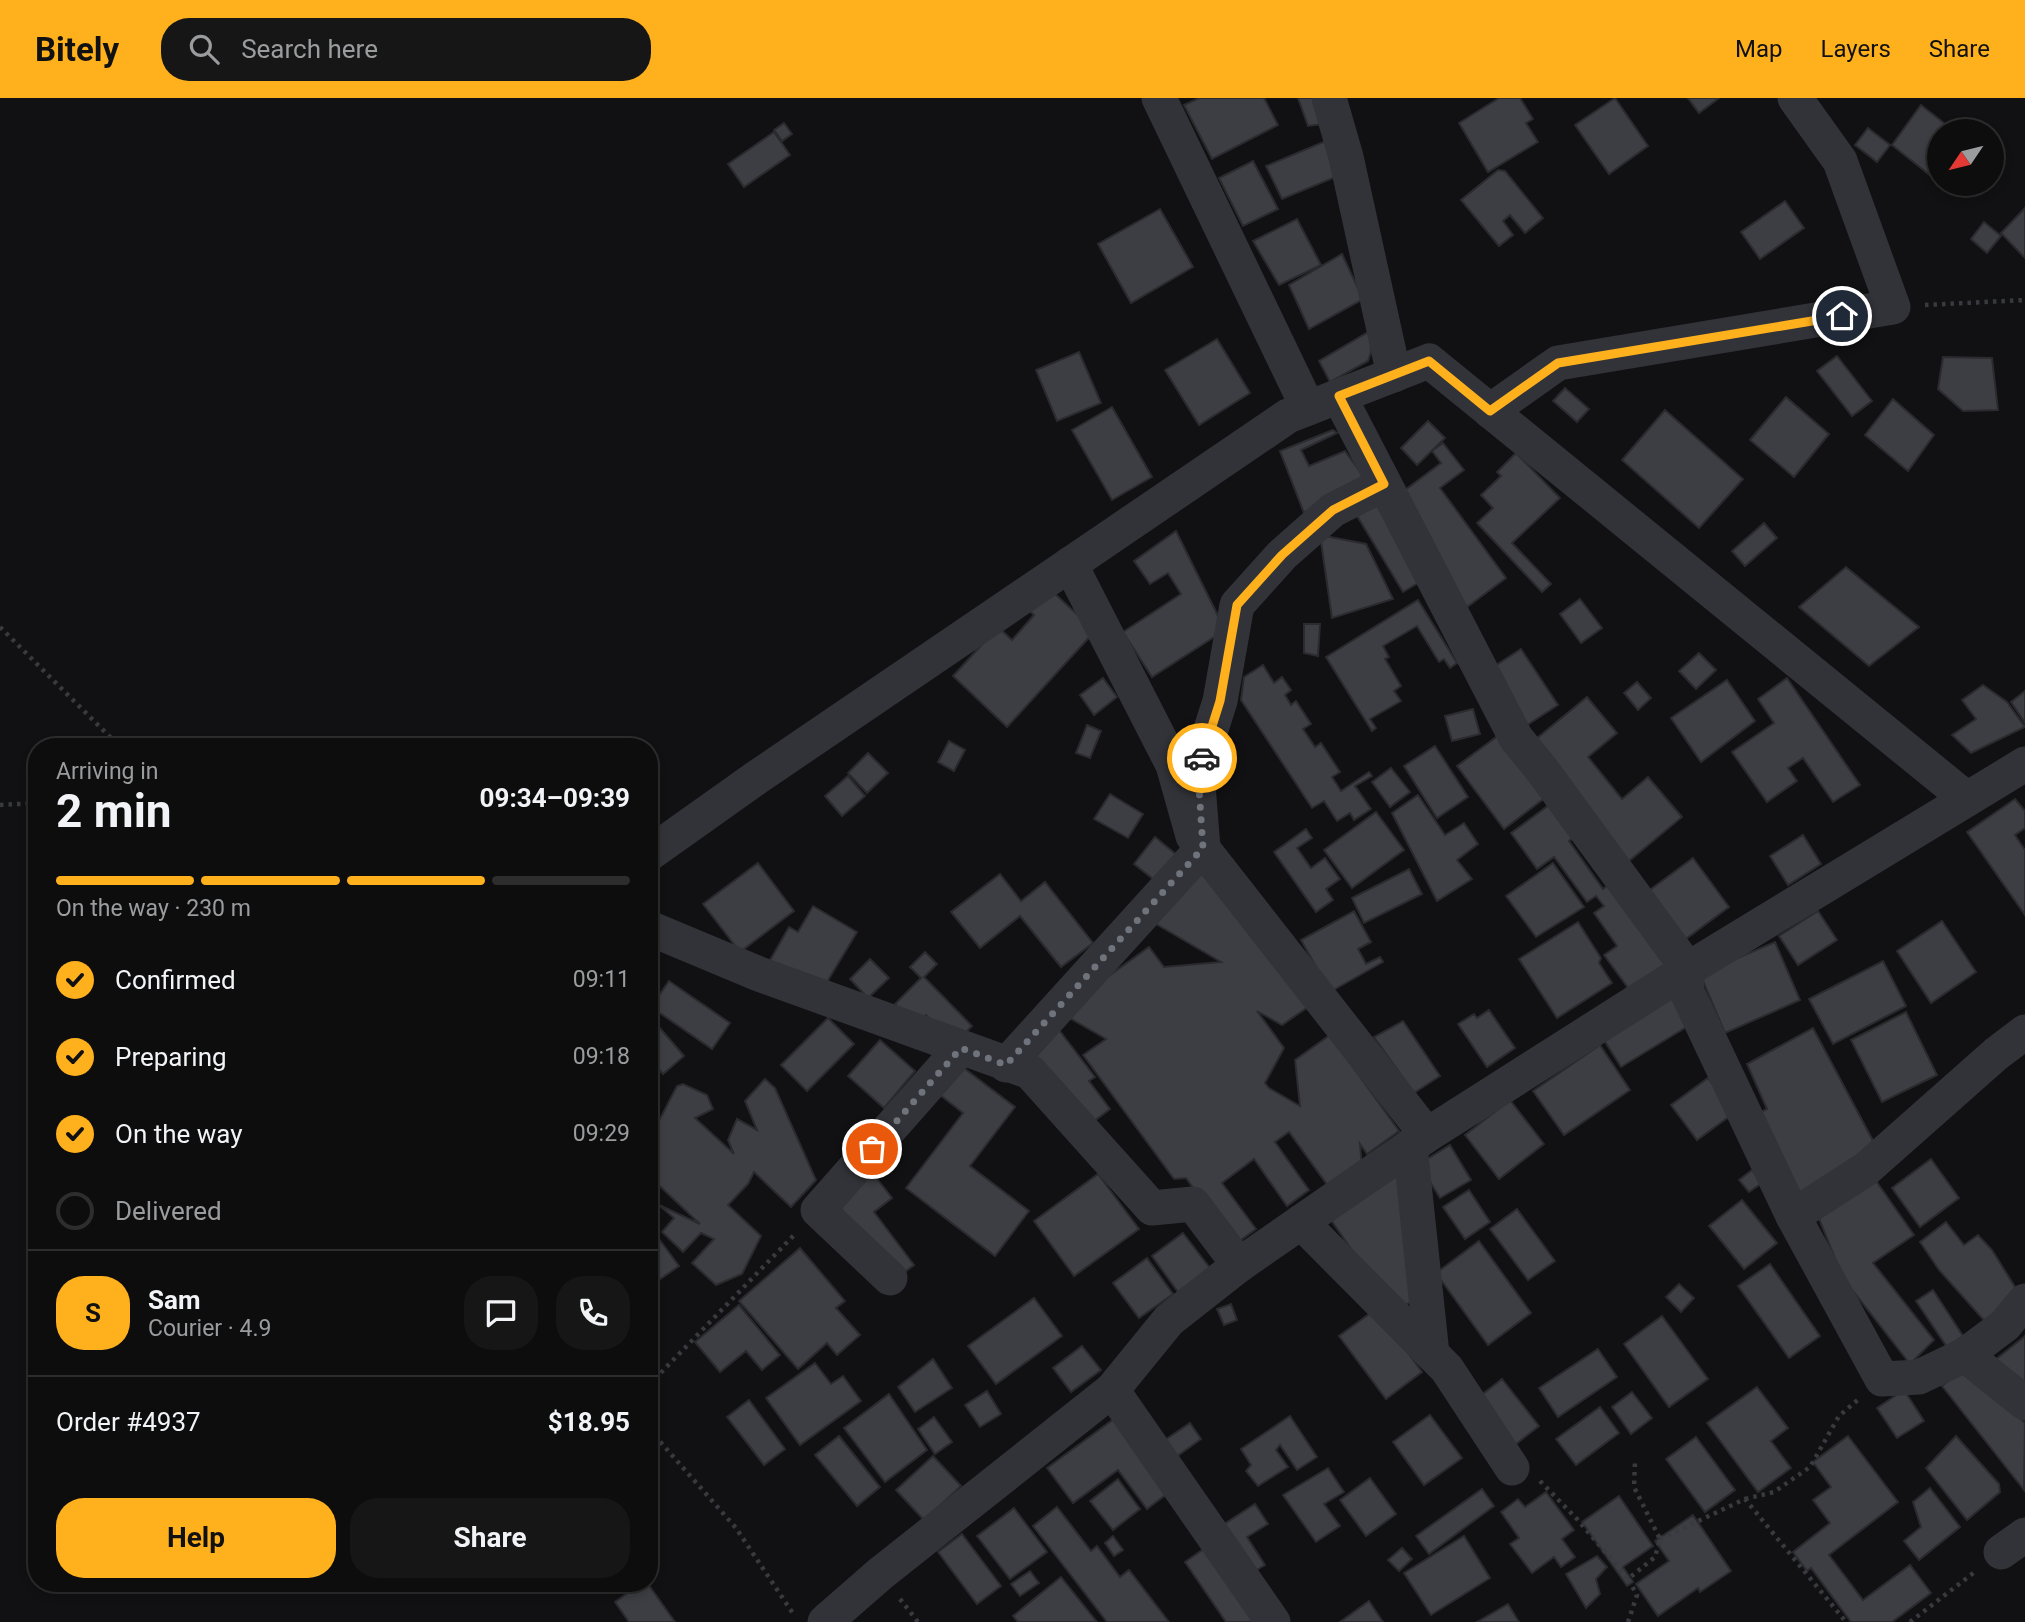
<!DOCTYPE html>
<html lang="en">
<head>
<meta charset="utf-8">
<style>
	body { margin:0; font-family:Roboto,sans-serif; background:#161617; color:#f1f3f6; height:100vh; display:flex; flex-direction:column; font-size:26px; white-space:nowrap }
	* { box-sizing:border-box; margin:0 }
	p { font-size:23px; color:#9a9c9e }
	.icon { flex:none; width:38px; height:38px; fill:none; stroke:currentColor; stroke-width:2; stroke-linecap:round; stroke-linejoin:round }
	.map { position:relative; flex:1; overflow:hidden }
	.sheet { position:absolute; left:28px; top:640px; width:630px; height:854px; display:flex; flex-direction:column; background:#0d0d0e; border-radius:28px; box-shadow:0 4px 10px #0003,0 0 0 2px #2d2d2e }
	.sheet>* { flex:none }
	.needle { width:46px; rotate:235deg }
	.fabs { position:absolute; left:1927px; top:21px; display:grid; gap:14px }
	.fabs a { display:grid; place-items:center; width:77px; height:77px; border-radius:50%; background:#0d0d0e; box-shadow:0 4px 10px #0003,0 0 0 2px #2d2d2e; font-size:35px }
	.pin { position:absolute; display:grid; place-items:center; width:60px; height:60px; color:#fff; margin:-30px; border:4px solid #fff; border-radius:50%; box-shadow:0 2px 7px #0007 }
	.courier { position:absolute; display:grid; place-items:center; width:70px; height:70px; margin:-35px; border:5px solid #ffb01d; border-radius:50%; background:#fff; color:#222; box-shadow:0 2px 9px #0007 }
	.headline em { font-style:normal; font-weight:700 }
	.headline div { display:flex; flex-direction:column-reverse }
	.headline { display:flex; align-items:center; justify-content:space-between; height:119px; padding:0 28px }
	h1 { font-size:46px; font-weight:700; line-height:52px }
	.bar { display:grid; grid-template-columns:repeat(4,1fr); gap:10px 7px; align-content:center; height:84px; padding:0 28px }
	.bar i { height:9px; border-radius:5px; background:#2d2d2e }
	.bar .selected { background:#ffb01d }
	.bar p { grid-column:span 4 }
	.line { display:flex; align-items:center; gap:18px; padding:0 28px; border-top:2px solid #2d2d2e }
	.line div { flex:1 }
	.round { display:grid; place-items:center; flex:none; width:74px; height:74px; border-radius:28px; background:#161617 }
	ol { padding:0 28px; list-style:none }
	li { display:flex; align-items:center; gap:21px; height:77px }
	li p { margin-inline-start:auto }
	li .icon { padding:7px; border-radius:50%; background:#ffb01d; color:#111; stroke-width:4 }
	li:last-child { color:#9a9c9e }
	li i { width:38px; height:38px; border:4px solid #2d2d2e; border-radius:50% }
	.action { display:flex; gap:14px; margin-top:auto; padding:14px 28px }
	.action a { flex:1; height:80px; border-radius:28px; background:#ffb01d; color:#111; font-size:28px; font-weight:700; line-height:80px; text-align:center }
	.action a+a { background:#161617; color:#f1f3f6 }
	header { display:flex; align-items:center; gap:42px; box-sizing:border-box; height:98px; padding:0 35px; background:#ffb01d; color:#111 }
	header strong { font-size:33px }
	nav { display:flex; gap:38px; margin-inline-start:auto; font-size:24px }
	.search { width:490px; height:63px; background:#161617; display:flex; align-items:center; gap:18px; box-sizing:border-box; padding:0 24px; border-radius:28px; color:#9a9c9e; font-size:26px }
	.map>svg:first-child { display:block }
</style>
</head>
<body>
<header>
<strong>Bitely</strong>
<div class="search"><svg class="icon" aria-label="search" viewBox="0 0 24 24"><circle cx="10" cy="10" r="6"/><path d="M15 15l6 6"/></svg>Search here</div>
<nav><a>Map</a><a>Layers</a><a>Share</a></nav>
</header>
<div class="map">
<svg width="2025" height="1524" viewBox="0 0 2025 1524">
	<rect width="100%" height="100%" fill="#111113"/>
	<g fill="#3d3e43" stroke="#2b2b2f" stroke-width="2">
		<polygon points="1199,0 1264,0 1278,27 1212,61 1184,7"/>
		<polygon points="1298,0 1315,0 1324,26 1308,28"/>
		<polygon points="1499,0 1520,0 1533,21 1526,25 1538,44 1488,74 1459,25"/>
		<polygon points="1615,0 1648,48 1609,76 1575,27"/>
		<polygon points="1688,0 1719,0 1699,15"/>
		<polygon points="1921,7 1954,33 1939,33 1939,79 1936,82 1892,47"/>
		<polygon points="784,25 792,36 782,43 774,32"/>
		<polygon points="1868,30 1890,47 1877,64 1855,47"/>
		<polygon points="774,34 790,57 744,89 728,66"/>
		<polygon points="1328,42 1338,78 1282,101 1266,68"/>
		<polygon points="1253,63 1278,111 1243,128 1219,80"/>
		<polygon points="1498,72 1505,73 1543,120 1525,135 1510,117 1503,123 1513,137 1499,148 1461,102"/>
		<polygon points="1785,103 1804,130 1760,161 1741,134"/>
		<polygon points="2025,110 2025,160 2001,135"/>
		<polygon points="1160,111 1193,169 1131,205 1098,146"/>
		<polygon points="1297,121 1321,167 1279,187 1253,143"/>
		<polygon points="1984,124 2001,138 1987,155 1971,141"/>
		<polygon points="1342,156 1363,201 1309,231 1289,187"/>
		<polygon points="1370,233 1371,254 1368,263 1330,284 1319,263"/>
		<polygon points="1217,241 1250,295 1199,327 1165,272"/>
		<polygon points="1079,254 1101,305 1057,323 1036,272"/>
		<polygon points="1837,258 1872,303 1852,318 1817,273"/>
		<polygon points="1943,259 1992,260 1998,312 1963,313 1938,291"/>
		<polygon points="1565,290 1589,311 1577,324 1553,303"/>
		<polygon points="1786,299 1829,336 1794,379 1750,342"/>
		<polygon points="1893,301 1934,337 1908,373 1865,337"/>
		<polygon points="1112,309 1152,379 1112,402 1072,332"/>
		<polygon points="1665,312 1743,381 1699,430 1622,362"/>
		<polygon points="1428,323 1445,340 1417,367 1401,350"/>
		<polygon points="1333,332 1337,335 1301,352 1309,368 1345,353 1366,382 1304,415 1280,353"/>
		<polygon points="1443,345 1464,372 1440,390 1506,480 1463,512 1385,407 1441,365 1432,353"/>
		<polygon points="1516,355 1560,400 1512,445 1551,486 1542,494 1477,425 1493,410 1481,397 1501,378 1497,374"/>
		<polygon points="1376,404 1423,482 1403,494 1356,416"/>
		<polygon points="1764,425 1777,440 1745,468 1732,453"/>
		<polygon points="1176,433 1225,532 1152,579 1123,534 1181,496 1168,475 1150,486 1134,463"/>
		<polygon points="1320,437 1366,446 1393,501 1332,520"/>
		<polygon points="1846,469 1919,529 1869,568 1799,509"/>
		<polygon points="1039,481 1095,533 1007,629 953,578 998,529 1012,542 1034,517 1019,503"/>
		<polygon points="1580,501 1602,530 1581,545 1560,516"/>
		<polygon points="1418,502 1457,565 1450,570 1444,561 1439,564 1417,528 1383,548 1389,559 1385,561 1401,588 1394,593 1401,603 1370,621 1376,630 1372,633 1326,559"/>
		<polygon points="1304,526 1320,526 1318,558 1304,555"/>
		<polygon points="1521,551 1558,607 1515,635 1478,579"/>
		<polygon points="1699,555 1716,572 1696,591 1679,573"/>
		<polygon points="1263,567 1274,585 1282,579 1291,592 1285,597 1291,607 1296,603 1311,626 1303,631 1315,649 1321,645 1340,674 1332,679 1341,693 1369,674 1372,678 1355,688 1371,711 1354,722 1350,715 1337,723 1324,703 1312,710 1241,602 1244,579"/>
		<polygon points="1103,580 1117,599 1094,617 1080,597"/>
		<polygon points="1787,580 1860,687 1833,704 1803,660 1788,670 1797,683 1767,704 1732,654 1774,625 1758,601"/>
		<polygon points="1727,582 1755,623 1701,664 1671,620"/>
		<polygon points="1637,584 1651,600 1638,612 1624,595"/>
		<polygon points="1983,587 2007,604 2025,629 1971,655 1952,637 1976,621 1962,602"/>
		<polygon points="2025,593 2025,625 2011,604"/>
		<polygon points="1587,599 1617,635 1588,659 1622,701 1648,679 1682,719 1623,768 1525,650"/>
		<polygon points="1473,611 1480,636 1452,643 1445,618"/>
		<polygon points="1087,627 1101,633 1090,660 1076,655"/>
		<polygon points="1503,634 1550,696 1504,731 1457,668"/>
		<polygon points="949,643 965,652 954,673 938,664"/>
		<polygon points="1435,648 1468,699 1437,720 1404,668"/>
		<polygon points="868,655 888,675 867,695 848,675"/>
		<polygon points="1391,670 1410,694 1390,709 1372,684"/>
		<polygon points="848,678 865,698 842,718 825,698"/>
		<polygon points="1110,696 1143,716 1128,740 1094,721"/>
		<polygon points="1418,697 1445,737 1464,725 1478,746 1457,762 1472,781 1437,803 1392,715"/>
		<polygon points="1557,701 1581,734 1569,743 1603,791 1614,783 1676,868 1634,898 1604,857 1617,848 1594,815 1604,808 1596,798 1587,804 1554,759 1537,771 1511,735"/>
		<polygon points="2015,701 2025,713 2025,730 2015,737 2025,752 2025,817 1967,734"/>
		<polygon points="1376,714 1404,752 1352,790 1324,752"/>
		<polygon points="1306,731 1312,740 1297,750 1311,770 1325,760 1340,781 1326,791 1333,802 1316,814 1274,754"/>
		<polygon points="1803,737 1821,766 1788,787 1770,758"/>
		<polygon points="1155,739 1178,758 1157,784 1134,766"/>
		<polygon points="1196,755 1308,909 1282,927 1257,913 1284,950 1265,985 1269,990 1300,1008 1295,962 1330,937 1399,1033 1367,1056 1360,1046 1362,1069 1331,1092 1289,1034 1275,1044 1309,1092 1287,1108 1254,1061 1222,1085 1256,1131 1234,1147 1186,1080 1174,1081 1083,957 1106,941 1059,914 1149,849 1164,869 1221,864 1156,826"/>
		<polygon points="1693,760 1729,809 1683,843 1647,794"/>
		<polygon points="758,765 794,813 740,854 703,806"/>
		<polygon points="1553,765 1584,809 1536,839 1506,798"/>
		<polygon points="1409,771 1422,796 1364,825 1352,800"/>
		<polygon points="1000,776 1021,803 1045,784 1093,845 1061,869 1020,818 980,850 951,814"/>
		<polygon points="813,808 857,834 821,894 769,864 789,829 798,834"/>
		<polygon points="1354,813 1371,844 1358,851 1366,866 1380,859 1383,864 1330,894 1301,842"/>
		<polygon points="1818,813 1837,842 1798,867 1779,838"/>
		<polygon points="1942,823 1976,874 1931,905 1897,853"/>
		<polygon points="1578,824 1601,860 1599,865 1612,885 1557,920 1519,861"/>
		<polygon points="1775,844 1800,902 1725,935 1700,876"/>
		<polygon points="925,854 937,866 924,879 972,928 954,946 926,917 916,927 895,906 921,880 910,869"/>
		<polygon points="870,861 889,880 868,900 850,881"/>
		<polygon points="1883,863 1906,908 1833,946 1809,901"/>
		<polygon points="669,883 730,925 712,951 651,909"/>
		<polygon points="1681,895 1698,922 1621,969 1604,942"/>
		<polygon points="1489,912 1515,950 1487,969 1458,926 1474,916 1477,920"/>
		<polygon points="1906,914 1937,977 1882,1004 1851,942"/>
		<polygon points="828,920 854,946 807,993 781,967"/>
		<polygon points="653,922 684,958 663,976 649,960 649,925"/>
		<polygon points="1403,923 1440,978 1414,995 1374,939"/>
		<polygon points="1056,928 1095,979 1089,983 1110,1011 1077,1036 1018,958"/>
		<polygon points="1813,930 1879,1054 1803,1100 1754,1017 1767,1011 1747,966"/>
		<polygon points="880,942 915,973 884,1010 848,978"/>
		<polygon points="1600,947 1630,992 1564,1037 1533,993"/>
		<polygon points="956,964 1015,1009 970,1068 1029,1113 995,1158 906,1090 963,1015 935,993"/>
		<polygon points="1708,980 1734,1015 1697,1042 1671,1007"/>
		<polygon points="765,981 775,990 816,1082 791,1109 754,1074 748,1086 728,1107 761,1138 742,1176 716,1187 692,1165 714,1141 701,1135 683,1154 662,1134 674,1120 659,1107 700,1126 649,1078 649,1042 677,988 683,986 707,997 713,1011 695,1020 734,1056 728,1042 737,1021 757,1032 745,1003"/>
		<polygon points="1510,1002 1544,1046 1499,1081 1465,1037"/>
		<polygon points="1450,1047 1471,1082 1440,1100 1419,1066"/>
		<polygon points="1931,1061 1959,1100 1920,1129 1892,1090"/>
		<polygon points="1406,1072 1421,1197 1395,1214 1331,1122"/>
		<polygon points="1752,1072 1762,1085 1749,1094 1739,1082"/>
		<polygon points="872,1074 892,1100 874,1114 914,1167 888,1187 828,1108"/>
		<polygon points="1098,1076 1139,1131 1074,1178 1034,1123"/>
		<polygon points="1874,1080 1914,1137 1873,1165 1934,1242 1910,1266 1843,1180 1818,1118"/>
		<polygon points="1469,1092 1490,1124 1465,1141 1443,1109"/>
		<polygon points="1742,1102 1777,1145 1744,1171 1709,1128"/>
		<polygon points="1517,1111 1555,1163 1528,1182 1490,1131"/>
		<polygon points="1946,1124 1964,1147 1978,1137 1992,1152 2020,1197 1990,1229 1939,1172 1920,1144"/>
		<polygon points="1183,1135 1210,1170 1178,1194 1152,1158"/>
		<polygon points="659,1141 679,1168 649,1189 649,1148"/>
		<polygon points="1479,1143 1531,1215 1488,1247 1436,1175"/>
		<polygon points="800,1150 845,1203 836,1210 860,1237 837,1257 827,1245 798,1271 739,1203"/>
		<polygon points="1147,1160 1173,1196 1139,1220 1113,1185"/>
		<polygon points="1770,1166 1820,1238 1789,1260 1738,1188"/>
		<polygon points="1679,1186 1694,1200 1681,1214 1666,1199"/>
		<polygon points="1933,1192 1963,1238 1947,1249 1916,1203"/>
		<polygon points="1034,1200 1062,1238 996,1286 968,1248"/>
		<polygon points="1231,1206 1237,1222 1224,1227 1217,1211"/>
		<polygon points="739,1207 780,1257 762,1272 746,1253 720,1274 695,1244"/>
		<polygon points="1376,1211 1422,1274 1386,1301 1339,1238"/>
		<polygon points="1662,1218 1708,1281 1669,1309 1624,1246"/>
		<polygon points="2025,1238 2025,1290 1995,1262"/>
		<polygon points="1082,1248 1101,1272 1071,1294 1053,1270"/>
		<polygon points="1598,1251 1617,1279 1558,1319 1539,1290"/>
		<polygon points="933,1261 952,1290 915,1314 898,1289"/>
		<polygon points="815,1265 831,1286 843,1278 861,1303 800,1347 766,1300"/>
		<polygon points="1966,1269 2025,1325 2024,1392 1942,1288"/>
		<polygon points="1502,1281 1539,1328 1511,1350 1474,1303"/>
		<polygon points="1757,1289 1788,1330 1771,1343 1791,1370 1758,1394 1707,1325"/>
		<polygon points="1904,1292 1924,1323 1897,1340 1877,1310"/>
		<polygon points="987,1293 1001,1316 980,1329 965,1307"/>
		<polygon points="1632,1294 1652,1320 1631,1336 1612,1309"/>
		<polygon points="889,1296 927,1352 885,1384 844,1330"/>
		<polygon points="749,1302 785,1351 764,1367 727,1319"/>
		<polygon points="1600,1309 1619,1335 1576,1367 1556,1341"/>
		<polygon points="1430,1317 1462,1360 1424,1387 1393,1344"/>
		<polygon points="1118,1318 1172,1392 1147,1411 1118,1372 1073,1405 1047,1370"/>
		<polygon points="1290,1318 1317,1359 1297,1372 1280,1347 1276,1352 1288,1369 1258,1388 1246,1373 1251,1367 1241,1351"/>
		<polygon points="934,1319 952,1344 935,1356 918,1331"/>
		<polygon points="1190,1325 1201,1341 1173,1361 1162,1344"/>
		<polygon points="839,1338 880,1389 857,1408 815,1357"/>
		<polygon points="1848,1338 1898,1404 1829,1457 1863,1502 1910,1467 1931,1495 1892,1524 1851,1524 1811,1470 1807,1473 1793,1454 1830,1425 1813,1402 1831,1389 1813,1364"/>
		<polygon points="1956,1338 1999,1386 2000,1394 1967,1422 1926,1370"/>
		<polygon points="1696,1339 1735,1392 1705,1414 1666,1361"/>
		<polygon points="933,1358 961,1388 924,1422 896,1392"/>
		<polygon points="1328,1370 1344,1394 1324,1406 1340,1428 1316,1444 1283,1397"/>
		<polygon points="1370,1380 1396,1416 1366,1438 1340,1402"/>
		<polygon points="1118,1381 1140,1411 1113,1432 1090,1403"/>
		<polygon points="1930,1390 1960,1429 1919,1462 1904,1443 1921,1429 1913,1404"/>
		<polygon points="1482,1391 1494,1408 1429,1456 1416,1438"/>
		<polygon points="1546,1394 1574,1432 1562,1441 1575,1459 1561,1469 1554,1459 1532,1475 1510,1446 1519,1440 1501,1414 1518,1401 1525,1409"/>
		<polygon points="1619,1398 1653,1448 1623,1469 1633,1484 1627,1488 1582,1424"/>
		<polygon points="1255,1406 1268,1426 1247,1439 1265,1467 1245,1479 1215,1432"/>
		<polygon points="1057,1409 1091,1453 1097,1448 1120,1479 1129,1472 1169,1524 1107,1524 1033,1428"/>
		<polygon points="1014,1410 1047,1454 1010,1481 977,1438"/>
		<polygon points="1693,1417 1731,1473 1700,1494 1698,1490 1658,1518 1636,1486 1669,1463 1655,1443"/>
		<polygon points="962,1436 1001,1488 977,1506 938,1454"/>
		<polygon points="1113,1438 1123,1452 1114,1458 1105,1445"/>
		<polygon points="1464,1438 1490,1480 1431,1517 1404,1475"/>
		<polygon points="1208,1448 1259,1524 1226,1524 1185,1464"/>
		<polygon points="1402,1450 1412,1461 1399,1473 1388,1462"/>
		<polygon points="1597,1458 1607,1469 1596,1481 1600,1496 1586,1510 1566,1476"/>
		<polygon points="1030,1473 1039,1485 1020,1498 1011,1486"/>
		<polygon points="1061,1479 1097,1524 1018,1524 1013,1518"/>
		<polygon points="640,1486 648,1486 675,1524 629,1524 615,1504"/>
		<polygon points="1369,1503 1383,1524 1340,1524"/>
		<polygon points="1508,1506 1519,1524 1477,1524"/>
	</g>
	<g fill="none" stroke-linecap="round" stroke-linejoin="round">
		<g stroke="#383a3f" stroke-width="4.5" stroke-dasharray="3.5 5" stroke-linecap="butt">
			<polyline points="1925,207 2025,202"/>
			<polyline points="0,529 120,649"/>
			<polyline points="0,707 37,705"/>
			<polyline points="649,1287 796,1135"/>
			<polyline points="649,1331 736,1430 794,1517"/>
			<polyline points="1540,1383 1577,1421 1628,1481"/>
			<polyline points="1745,1401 1774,1394 1810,1369 1839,1318 1860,1300"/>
			<polyline points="1660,1441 1745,1401 1846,1524"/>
			<polyline points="900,1501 918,1524"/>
			<polyline points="1628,1524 1637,1497 1628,1481 1655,1459 1660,1441 1634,1389 1635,1364"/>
			<polyline points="1910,1524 1976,1473"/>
		</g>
		<g stroke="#323338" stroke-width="35">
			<polyline points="1159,0 1308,310"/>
			<polyline points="1329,0 1346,59 1394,277"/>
			<polyline points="1339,298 1516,640 1542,672 1688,871 1686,892 1793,1118 1882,1281 1919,1279 1965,1257 2005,1227 2025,1203"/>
			<polyline points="1490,313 1558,265 1893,209 1840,63 1795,0"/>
			<polyline points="1070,466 1173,667 1193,738 1427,1037"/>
			<polyline points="649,756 756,680 1288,318 1429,263 1967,701"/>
			<polyline points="649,830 759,876 1030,974 1152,1110 1193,1106 1239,1167"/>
			<polyline points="1006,967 1203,750 1197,675 1220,603 1237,507 1282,457 1333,412 1384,386"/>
			<polyline points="1410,1048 1432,1256"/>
			<polyline points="1793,1118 1866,1071 1996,956 2025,934"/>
			<polyline points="1301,1124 1447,1271 1512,1370"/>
			<polyline points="890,1180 818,1112 961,950"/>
			<polyline points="1965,1257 2025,1305"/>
			<polyline points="1112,1292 1273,1524"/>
			<polyline points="2001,1454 2025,1437"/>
			<polyline points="825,1524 880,1476 1112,1292 1169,1222 1239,1167 1427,1037 1688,871 2025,666"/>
		</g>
	</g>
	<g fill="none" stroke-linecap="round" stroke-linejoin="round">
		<polyline stroke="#6f737c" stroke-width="7" stroke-dasharray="0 12.6" points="872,1051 961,950 1006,967 1203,750 1198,675 1202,660"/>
		<polyline stroke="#ffb01d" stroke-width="9" points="1202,660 1220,603 1237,507 1282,457 1333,412 1384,386 1339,298 1429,263 1490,313 1558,265 1842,218"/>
	</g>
</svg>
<div class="fabs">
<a><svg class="needle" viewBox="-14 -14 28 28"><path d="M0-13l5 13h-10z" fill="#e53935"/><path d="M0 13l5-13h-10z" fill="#9a9c9e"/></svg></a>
</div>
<div class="pin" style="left:872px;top:1051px;background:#ea580c"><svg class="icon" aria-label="bag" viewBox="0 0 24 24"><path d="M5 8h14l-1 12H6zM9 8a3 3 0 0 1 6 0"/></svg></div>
<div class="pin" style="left:1842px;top:218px;background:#1f2937"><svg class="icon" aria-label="home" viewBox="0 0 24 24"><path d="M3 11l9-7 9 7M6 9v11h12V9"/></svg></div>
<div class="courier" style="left:1202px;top:660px"><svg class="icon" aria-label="car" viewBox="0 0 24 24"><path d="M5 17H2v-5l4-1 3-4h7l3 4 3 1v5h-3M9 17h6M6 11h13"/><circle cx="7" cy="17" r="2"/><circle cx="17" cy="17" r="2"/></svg></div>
<section class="sheet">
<div class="headline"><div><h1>2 min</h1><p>Arriving in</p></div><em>09:34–09:39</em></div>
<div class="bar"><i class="selected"></i><i class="selected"></i><i class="selected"></i><i></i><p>On the way · 230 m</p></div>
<ol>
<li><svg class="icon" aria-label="check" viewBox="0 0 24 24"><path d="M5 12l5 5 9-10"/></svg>Confirmed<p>09:11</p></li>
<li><svg class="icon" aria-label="check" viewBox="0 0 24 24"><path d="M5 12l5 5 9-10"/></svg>Preparing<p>09:18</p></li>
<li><svg class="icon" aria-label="check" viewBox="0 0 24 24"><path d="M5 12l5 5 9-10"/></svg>On the way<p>09:29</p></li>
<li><i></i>Delivered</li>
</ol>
<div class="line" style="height:126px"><b class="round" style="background:#ffb01d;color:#111">S</b><div><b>Sam</b><p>Courier · 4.9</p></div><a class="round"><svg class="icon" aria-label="chat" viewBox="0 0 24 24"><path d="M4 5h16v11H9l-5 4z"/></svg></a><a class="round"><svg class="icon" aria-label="phone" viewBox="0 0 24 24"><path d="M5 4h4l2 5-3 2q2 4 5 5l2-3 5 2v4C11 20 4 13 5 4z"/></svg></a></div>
<div class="line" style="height:91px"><div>Order #4937</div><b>$18.95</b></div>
<div class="action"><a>Help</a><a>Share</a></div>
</section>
</div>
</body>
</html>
